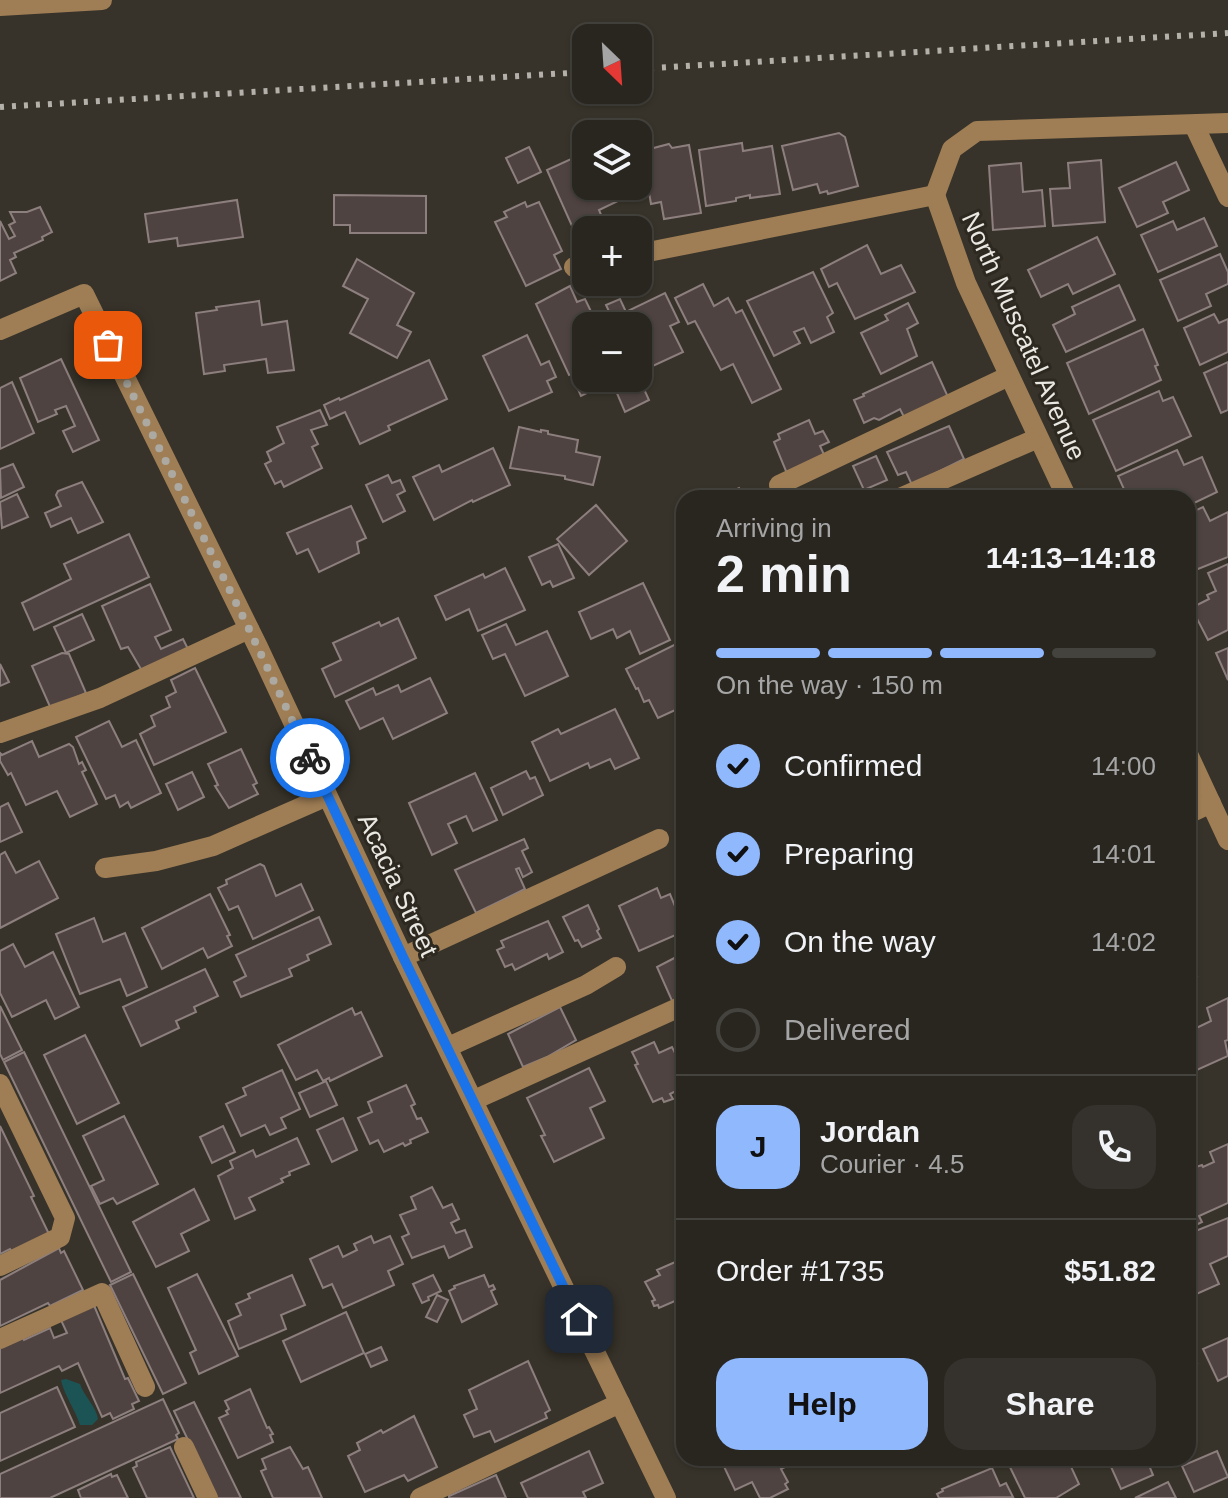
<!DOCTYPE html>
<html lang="en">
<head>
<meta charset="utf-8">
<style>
	body { margin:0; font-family:Helvetica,sans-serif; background:#35322d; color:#f1f3f6; height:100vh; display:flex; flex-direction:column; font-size:30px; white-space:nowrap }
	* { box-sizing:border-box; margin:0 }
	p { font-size:26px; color:#a5a5a5 }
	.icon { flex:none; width:44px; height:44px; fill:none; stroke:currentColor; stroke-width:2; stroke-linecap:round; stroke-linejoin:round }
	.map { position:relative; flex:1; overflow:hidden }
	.panel { position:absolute; left:676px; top:490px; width:520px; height:976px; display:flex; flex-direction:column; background:#292620; border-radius:24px; box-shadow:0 2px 6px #0004,0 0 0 2px #45433e }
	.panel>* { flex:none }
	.needle { width:52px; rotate:155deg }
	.controls { position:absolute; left:572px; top:24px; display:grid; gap:16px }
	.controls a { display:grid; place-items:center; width:80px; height:80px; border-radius:16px; background:#292620; box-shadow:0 2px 6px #0004,0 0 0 2px #45433e; font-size:40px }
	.pin { position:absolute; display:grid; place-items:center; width:68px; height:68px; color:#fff; margin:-34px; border-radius:16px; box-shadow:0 4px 12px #0006 }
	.courier { position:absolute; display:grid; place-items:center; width:80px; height:80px; margin:-40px; border:6px solid #1a73e8; border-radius:50%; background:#fff; color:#222; box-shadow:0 2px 10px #0007 }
	.head em { font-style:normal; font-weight:700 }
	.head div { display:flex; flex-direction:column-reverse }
	.head { display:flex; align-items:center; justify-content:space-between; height:136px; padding:0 40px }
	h1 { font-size:52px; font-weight:700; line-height:60px }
	.bar { display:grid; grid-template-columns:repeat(4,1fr); gap:12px 8px; align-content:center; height:96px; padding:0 40px }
	.bar i { height:10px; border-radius:6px; background:#45433e }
	.bar .on { background:#90b8fd }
	.bar p { grid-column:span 4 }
	.line { display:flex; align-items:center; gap:20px; padding:0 40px; border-top:2px solid #45433e }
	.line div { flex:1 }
	.round { display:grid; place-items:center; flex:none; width:84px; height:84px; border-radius:24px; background:#35322d }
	ol { padding:0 40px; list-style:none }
	li { display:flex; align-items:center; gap:24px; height:88px }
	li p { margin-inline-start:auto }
	li .icon { padding:8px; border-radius:50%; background:#90b8fd; color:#111; stroke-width:4 }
	li:last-child { color:#a5a5a5 }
	li i { width:44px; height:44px; border:4px solid #45433e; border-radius:50% }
	.action { display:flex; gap:16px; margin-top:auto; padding:16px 40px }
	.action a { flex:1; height:92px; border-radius:24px; background:#90b8fd; color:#111; font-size:32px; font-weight:700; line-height:92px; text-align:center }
	.action a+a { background:#35322d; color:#f1f3f6 }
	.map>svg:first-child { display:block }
</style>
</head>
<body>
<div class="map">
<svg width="1228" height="1498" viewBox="0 0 1228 1498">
	<rect width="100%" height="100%" fill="#37332a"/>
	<path fill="#1c5355" d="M66 1379 80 1384C84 1396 96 1406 98 1419L92 1425H80C75 1409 64 1395 61 1380Z"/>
	<g fill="#4f4341" stroke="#8d7f7e" stroke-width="2">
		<polygon points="839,133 845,137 858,186 828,194 827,191 820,193 817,184 793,190 782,146"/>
		<polygon points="742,143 743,151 772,146 780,194 750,198 750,195 736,198 736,201 706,206 699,150"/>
		<polygon points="669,144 672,148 689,145 701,213 664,219 661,202 651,204 642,151"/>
		<polygon points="529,147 541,172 518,183 506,158"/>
		<polygon points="582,154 584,158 586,157 586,186 614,186 620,200 599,210 604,222 576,235 547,170"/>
		<polygon points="1101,160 1105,222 1053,226 1050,189 1070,188 1068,163"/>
		<polygon points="1176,162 1189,190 1163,202 1168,213 1137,227 1119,188"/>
		<polygon points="1021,163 1023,192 1042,190 1045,226 993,230 989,166"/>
		<polygon points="334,195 426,196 426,233 350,233 350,225 334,225"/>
		<polygon points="237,200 243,237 178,246 177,238 149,242 145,214"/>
		<polygon points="525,202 527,207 539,202 562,251 554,255 561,269 526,286 495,222 507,217 504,212"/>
		<polygon points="40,207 52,232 42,237 43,240 14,253 16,257 10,260 16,273 0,281 0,221 9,239 15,236 9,225 15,222 10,212 27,212"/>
		<polygon points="1204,218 1217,246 1158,272 1141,235 1173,221 1177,230"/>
		<polygon points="1097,237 1115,274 1073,294 1068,284 1041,297 1028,270"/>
		<polygon points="867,245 881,274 901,265 915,292 855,319 837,283 829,287 821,269"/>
		<polygon points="1220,254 1228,272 1228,284 1206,294 1211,306 1178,321 1160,280"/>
		<polygon points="357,259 414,293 397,325 411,332 397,358 350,333 368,299 343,286"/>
		<polygon points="813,272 833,313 827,317 834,332 811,343 804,328 794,332 800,343 774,356 747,301"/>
		<polygon points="703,284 714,306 728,298 736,313 742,310 781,389 752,403 733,364 721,370 695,321 688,324 675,298"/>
		<polygon points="1119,285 1135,320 1066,352 1053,325 1075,314 1072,307"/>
		<polygon points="570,286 577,302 585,299 598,326 586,326 586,378 599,378 603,385 581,396 571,374 569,375 536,304"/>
		<polygon points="665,293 679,322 670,326 683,352 642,371 638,363 638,326 616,326 606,305 620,299 626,312"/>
		<polygon points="259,301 262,325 287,321 294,370 268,373 266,359 224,365 225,371 204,374 196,313 217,310 216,307"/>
		<polygon points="908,303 918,323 907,329 917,356 881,374 861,333 888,320 885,315"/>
		<polygon points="1214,314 1219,323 1228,319 1228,352 1200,365 1184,328"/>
		<polygon points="1143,329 1158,365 1155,366 1161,380 1089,414 1067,363"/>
		<polygon points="527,335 541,365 549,361 556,377 547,381 552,392 509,411 483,356"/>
		<polygon points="61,359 99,440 73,452 63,431 75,426 66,406 55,410 57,414 38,422 20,378"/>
		<polygon points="429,360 447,399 388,426 390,430 360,444 345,412 330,419 324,405 339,398 340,400"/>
		<polygon points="932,362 948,397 904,417 900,409 879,420 874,418 864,423 854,400 864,396 863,394"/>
		<polygon points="1228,362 1228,410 1221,413 1204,373"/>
		<polygon points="638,376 649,400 625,412 613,384 626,378 638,378"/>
		<polygon points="12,382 34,433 0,449 0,388"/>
		<polygon points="1159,391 1163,401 1173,397 1191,436 1116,471 1093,420"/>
		<polygon points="320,410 327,425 311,430 318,444 312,447 322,468 284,487 281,481 275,484 265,464 271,461 267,452 284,443 277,427"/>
		<polygon points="809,420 815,434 823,431 829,442 820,446 826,459 788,476 774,442 780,439 778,434"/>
		<polygon points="949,426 964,459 912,485 906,472 898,475 887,452"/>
		<polygon points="519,427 541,432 541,430 548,431 548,434 578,440 576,452 600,457 593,485 565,479 565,476 510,468"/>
		<polygon points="493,448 510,485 473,502 472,500 434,520 413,477 439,465 442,472"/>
		<polygon points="1177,450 1184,465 1202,457 1217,492 1188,506 1188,498 1128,498 1118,476"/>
		<polygon points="876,456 887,480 864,490 853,466"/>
		<polygon points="13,464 24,487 1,498 0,469"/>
		<polygon points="388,475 392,483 400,480 405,491 397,495 405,511 383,522 366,485"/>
		<polygon points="82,482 103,522 78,533 71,518 51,527 45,513 61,506 56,495 58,491"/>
		<polygon points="739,488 743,498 718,498"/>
		<polygon points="17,494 28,517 2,528 0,502"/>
		<polygon points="596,505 627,541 589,575 557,539"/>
		<polygon points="351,506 366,538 357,542 359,553 319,572 308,549 297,554 287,533"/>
		<polygon points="1203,507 1210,521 1228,512 1228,557 1188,573 1188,514"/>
		<polygon points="129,534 149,577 34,630 22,603 71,579 64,564"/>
		<polygon points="558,544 574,578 553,587 550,581 542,585 529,557"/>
		<polygon points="1228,564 1228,630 1208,640 1193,611 1195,610 1193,607 1209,599 1207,595 1216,591 1208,573"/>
		<polygon points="505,568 525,610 478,631 469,609 446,620 435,596 483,574 485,578"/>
		<polygon points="643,583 670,640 640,654 630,631 617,638 613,629 591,639 579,612"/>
		<polygon points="150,584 171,630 155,637 161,649 183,639 190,653 145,676 128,647 121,649 102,606"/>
		<polygon points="82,614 94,640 66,653 54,627"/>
		<polygon points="398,618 416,658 335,697 322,669 341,660 333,643 379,622 381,626"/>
		<polygon points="506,624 516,645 547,631 568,676 525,696 505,654 493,659 482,635"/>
		<polygon points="684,640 684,706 658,718 649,700 644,702 638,688 636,689 626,669"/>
		<polygon points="1228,648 1228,680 1216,653"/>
		<polygon points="62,653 69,654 86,693 51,709 32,666"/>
		<polygon points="0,664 9,682 0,686"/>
		<polygon points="195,668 226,732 154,765 140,734 155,726 151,716 170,707 166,697 176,692 171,680"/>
		<polygon points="430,678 447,713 393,739 383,718 360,729 346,701 373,688 376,695 398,685 401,692"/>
		<polygon points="615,709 639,758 615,769 610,759 590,768 588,763 550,781 532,742 558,729 561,734"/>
		<polygon points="109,721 122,747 136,740 161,793 131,808 128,802 120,807 115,795 106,799 76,737"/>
		<polygon points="32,741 39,757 69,744 73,747 79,764 82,762 86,770 82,772 97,804 70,817 57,791 26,805 11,773 8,775 0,761 0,753 2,755"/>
		<polygon points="241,749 257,783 253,785 258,794 229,808 215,786 218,785 208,764"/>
		<polygon points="526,771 530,779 535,777 543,795 503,815 491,788"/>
		<polygon points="192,772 204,797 178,810 166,784"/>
		<polygon points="475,773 497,820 473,831 466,816 448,824 457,843 432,855 409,803"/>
		<polygon points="8,803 22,832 0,842 0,807"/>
		<polygon points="524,839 528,848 522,851 532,872 523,877 519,868 516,869 525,889 476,913 455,870"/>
		<polygon points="5,852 16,873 39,861 58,898 0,928 0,855"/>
		<polygon points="260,864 264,866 276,896 301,884 313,910 253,939 238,906 229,910 218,888 227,884 226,880"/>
		<polygon points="657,888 661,898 670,894 684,928 677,931 678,934 639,951 619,906"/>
		<polygon points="210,894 230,935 227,936 232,946 208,958 203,948 162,969 142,928"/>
		<polygon points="588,905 599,929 597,931 601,938 582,947 578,940 575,941 563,917"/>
		<polygon points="319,917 331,944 307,955 309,960 289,969 292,976 241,997 234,982 246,976 236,955"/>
		<polygon points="94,918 103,942 125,933 147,987 127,996 120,979 80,994 56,934"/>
		<polygon points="548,921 563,952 549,959 547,954 515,970 512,964 505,967 497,950 504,947 501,941"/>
		<polygon points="13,944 25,967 53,952 79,1007 55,1019 46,1000 12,1017 0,993 0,951"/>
		<polygon points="684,953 684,998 673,1003 657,967"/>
		<polygon points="1188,956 1197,976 1188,980"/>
		<polygon points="205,969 218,996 194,1007 196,1012 176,1021 179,1028 141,1046 123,1007"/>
		<polygon points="1228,998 1228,1040 1225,1041 1228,1056 1188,1074 1188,1032 1211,1021 1207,1008"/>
		<polygon points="0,1006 22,1050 3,1060 0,1054"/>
		<polygon points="560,1007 576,1040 547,1057 523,1067 508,1034"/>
		<polygon points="352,1008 355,1015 361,1012 382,1056 330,1081 329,1078 323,1081 317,1070 296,1080 278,1045"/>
		<polygon points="85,1035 119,1103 77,1124 44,1055"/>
		<polygon points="654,1042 659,1053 672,1047 678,1059 684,1057 684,1087 670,1094 673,1099 664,1102 662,1098 653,1102 635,1065 638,1064 632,1052"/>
		<polygon points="24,1052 131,1272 111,1282 4,1062"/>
		<polygon points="589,1068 605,1101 590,1108 604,1138 554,1162 541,1136 545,1135 527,1098"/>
		<polygon points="282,1070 300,1109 281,1118 286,1128 270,1135 265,1125 241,1136 226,1104 246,1095 243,1088"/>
		<polygon points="326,1081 337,1105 310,1117 299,1093"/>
		<polygon points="406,1085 415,1104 411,1106 417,1119 421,1118 428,1132 410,1140 411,1143 405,1146 403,1143 384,1152 378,1140 370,1144 358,1118 372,1112 368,1102"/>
		<polygon points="124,1116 158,1184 117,1204 113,1198 100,1204 91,1186 104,1180 83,1136"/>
		<polygon points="343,1118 357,1150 332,1162 317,1130"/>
		<polygon points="0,1126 34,1196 31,1197 49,1234 12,1252 10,1249 0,1254"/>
		<polygon points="223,1126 235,1152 212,1163 200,1137"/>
		<polygon points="297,1138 309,1164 289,1172 290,1175 281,1179 283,1182 249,1198 255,1210 235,1219 218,1176 233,1168 230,1161 253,1150 256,1157"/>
		<polygon points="1228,1144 1228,1203 1199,1216 1202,1222 1188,1229 1188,1168 1195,1165 1196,1167 1202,1165 1203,1167 1214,1162 1210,1152"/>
		<polygon points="432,1187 443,1208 452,1204 459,1219 451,1223 456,1233 465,1230 472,1247 449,1258 444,1246 412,1258 402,1237 409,1234 400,1215 416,1209 411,1197"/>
		<polygon points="194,1189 209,1220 181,1234 189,1251 156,1267 133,1222"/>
		<polygon points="1228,1218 1228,1256 1210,1264 1219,1284 1192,1296 1188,1287 1188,1234"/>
		<polygon points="371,1236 374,1243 390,1236 403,1264 388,1271 394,1285 343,1308 332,1284 323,1288 310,1259 338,1246 343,1257 357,1250 354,1244"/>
		<polygon points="59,1248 61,1253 64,1251 83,1290 50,1306 48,1303 0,1326 0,1280"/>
		<polygon points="682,1259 684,1297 659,1308 658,1305 654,1306 652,1301 655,1300 645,1282 660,1275 657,1270"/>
		<polygon points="133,1274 186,1383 163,1394 110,1285"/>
		<polygon points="197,1274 238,1356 199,1374 190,1353 196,1350 168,1288"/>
		<polygon points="292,1275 305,1305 281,1315 286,1329 239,1349 228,1321 241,1315 236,1304 250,1298 248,1294"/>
		<polygon points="433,1275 441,1291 428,1297 429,1300 422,1303 413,1284"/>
		<polygon points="484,1275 489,1287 493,1285 495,1289 491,1291 497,1304 462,1322 449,1291 455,1288 454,1286"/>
		<polygon points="437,1295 448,1300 437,1322 426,1317"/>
		<polygon points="93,1303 125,1379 128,1378 139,1401 132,1404 134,1409 113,1419 110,1413 102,1417 78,1363 62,1371 59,1366 0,1393 0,1346 22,1336 24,1340 50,1328 54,1338 67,1333 60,1318"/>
		<polygon points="346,1312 364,1353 301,1382 283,1341"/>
		<polygon points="1228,1338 1228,1376 1218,1381 1203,1349"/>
		<polygon points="1188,1344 1197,1363 1188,1367"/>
		<polygon points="381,1347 387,1360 371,1367 365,1354"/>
		<polygon points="528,1361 550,1410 545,1413 547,1418 495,1442 490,1431 474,1437 464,1415 477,1409 469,1390"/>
		<polygon points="57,1387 75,1427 0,1461 0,1413"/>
		<polygon points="250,1389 267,1428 269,1427 273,1434 270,1435 273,1442 238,1458 219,1418 228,1414 226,1411 229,1409 225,1401"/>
		<polygon points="163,1399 179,1433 176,1435 178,1439 50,1498 0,1498 0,1474"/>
		<polygon points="194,1402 241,1498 216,1498 174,1411"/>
		<polygon points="414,1416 437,1467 408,1481 404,1475 365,1492 348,1456 360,1450 357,1443 381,1430 383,1433"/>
		<polygon points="170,1447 194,1498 147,1498 133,1468 137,1466 136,1462"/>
		<polygon points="290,1447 303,1469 308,1467 322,1498 273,1498 261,1471 266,1469 262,1459"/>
		<polygon points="589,1451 603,1483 583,1492 586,1498 528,1498 521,1483"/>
		<polygon points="1217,1451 1228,1477 1194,1492 1182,1466"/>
		<polygon points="720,1458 802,1458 781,1469 788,1482 785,1484 788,1489 770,1498 760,1498 752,1482 735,1490"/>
		<polygon points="1013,1458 1067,1458 1079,1484 1056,1498 1025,1498 1007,1461"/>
		<polygon points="1107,1458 1146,1458 1153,1475 1121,1489"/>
		<polygon points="992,1468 1000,1486 1006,1483 1013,1497 939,1498 937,1494 943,1491 942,1489"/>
		<polygon points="111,1474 112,1477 117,1475 128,1498 81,1498 78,1490"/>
		<polygon points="496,1475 506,1498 449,1498 449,1496"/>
		<polygon points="1168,1482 1176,1498 1135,1498"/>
	</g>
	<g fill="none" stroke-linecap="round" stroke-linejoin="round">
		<g stroke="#9f7e55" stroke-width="20">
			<polyline points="0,6 102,0"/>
			<polyline points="1194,125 1228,197"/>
			<polyline points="935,195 952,149 977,131 1228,123"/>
			<polyline points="935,195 966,283 1067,498"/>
			<polyline points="638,254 935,195"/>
			<polyline points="574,267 586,265"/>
			<polyline points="0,330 84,294 258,647 403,957 666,1498"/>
			<polyline points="779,485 1009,376"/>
			<polyline points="900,498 1038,438"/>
			<polyline points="0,733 100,698 249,629"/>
			<polyline points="1188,754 1228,840"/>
			<polyline points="1188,814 1211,803"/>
			<polyline points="105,868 156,861 213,846 327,796"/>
			<polyline points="403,957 659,839"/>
			<polyline points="448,1047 586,985 616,967"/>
			<polyline points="0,1084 65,1218 60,1237 0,1266"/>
			<polyline points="474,1100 682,1006"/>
			<polyline points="0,1339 102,1293 145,1387"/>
			<polyline points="184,1447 208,1498"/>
			<polyline points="420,1498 620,1403"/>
		</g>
		<g stroke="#b4b1aa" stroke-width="6" stroke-dasharray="4 8" stroke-linecap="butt">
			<polyline points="638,69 1228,33"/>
			<polyline points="0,107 586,72"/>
		</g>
	</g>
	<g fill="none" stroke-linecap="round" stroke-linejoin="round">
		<polyline stroke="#aba9a2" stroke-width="8" stroke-dasharray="0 14.4" points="108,345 249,629 310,758"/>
		<polyline stroke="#1a73e8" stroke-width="10" points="310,758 403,957 579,1319"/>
	</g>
	<g text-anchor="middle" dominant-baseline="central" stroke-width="6" stroke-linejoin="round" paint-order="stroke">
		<g font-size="26" fill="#eae8e2" stroke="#2d2920">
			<text transform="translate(1024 336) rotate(66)">North Muscatel Avenue</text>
			<text transform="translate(398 885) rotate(65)">Acacia Street</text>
		</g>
	</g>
</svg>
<div class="controls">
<a><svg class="needle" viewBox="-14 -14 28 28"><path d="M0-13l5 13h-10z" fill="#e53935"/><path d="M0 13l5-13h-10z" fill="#a5a5a5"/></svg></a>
<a><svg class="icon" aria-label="layers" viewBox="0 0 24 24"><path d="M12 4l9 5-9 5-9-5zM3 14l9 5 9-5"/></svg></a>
<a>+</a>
<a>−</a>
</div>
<div class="pin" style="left:108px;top:345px;background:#ea580c"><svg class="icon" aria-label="bag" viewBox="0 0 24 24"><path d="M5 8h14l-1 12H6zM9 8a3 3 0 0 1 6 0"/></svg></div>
<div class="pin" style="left:579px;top:1319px;background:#1f2937"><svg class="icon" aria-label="home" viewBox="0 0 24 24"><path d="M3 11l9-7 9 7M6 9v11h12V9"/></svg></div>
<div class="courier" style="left:310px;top:758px"><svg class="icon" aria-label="bike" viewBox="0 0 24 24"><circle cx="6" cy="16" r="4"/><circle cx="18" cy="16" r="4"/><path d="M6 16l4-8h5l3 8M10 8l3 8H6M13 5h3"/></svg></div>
<section class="panel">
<div class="head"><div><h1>2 min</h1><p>Arriving in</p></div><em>14:13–14:18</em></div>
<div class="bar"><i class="on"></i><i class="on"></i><i class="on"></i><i></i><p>On the way · 150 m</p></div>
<ol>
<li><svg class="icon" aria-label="check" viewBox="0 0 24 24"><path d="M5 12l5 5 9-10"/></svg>Confirmed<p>14:00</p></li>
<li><svg class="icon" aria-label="check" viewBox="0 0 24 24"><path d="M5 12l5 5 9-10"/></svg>Preparing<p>14:01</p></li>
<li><svg class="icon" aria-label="check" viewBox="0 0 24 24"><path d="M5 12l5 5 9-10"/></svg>On the way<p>14:02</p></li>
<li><i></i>Delivered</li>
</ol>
<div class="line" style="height:144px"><b class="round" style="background:#90b8fd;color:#111">J</b><div><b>Jordan</b><p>Courier · 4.5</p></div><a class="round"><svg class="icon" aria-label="phone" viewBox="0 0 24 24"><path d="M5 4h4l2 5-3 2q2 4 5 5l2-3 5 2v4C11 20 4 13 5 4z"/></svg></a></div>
<div class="line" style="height:104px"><div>Order #1735</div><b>$51.82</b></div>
<div class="action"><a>Help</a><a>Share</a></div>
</section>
</div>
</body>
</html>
